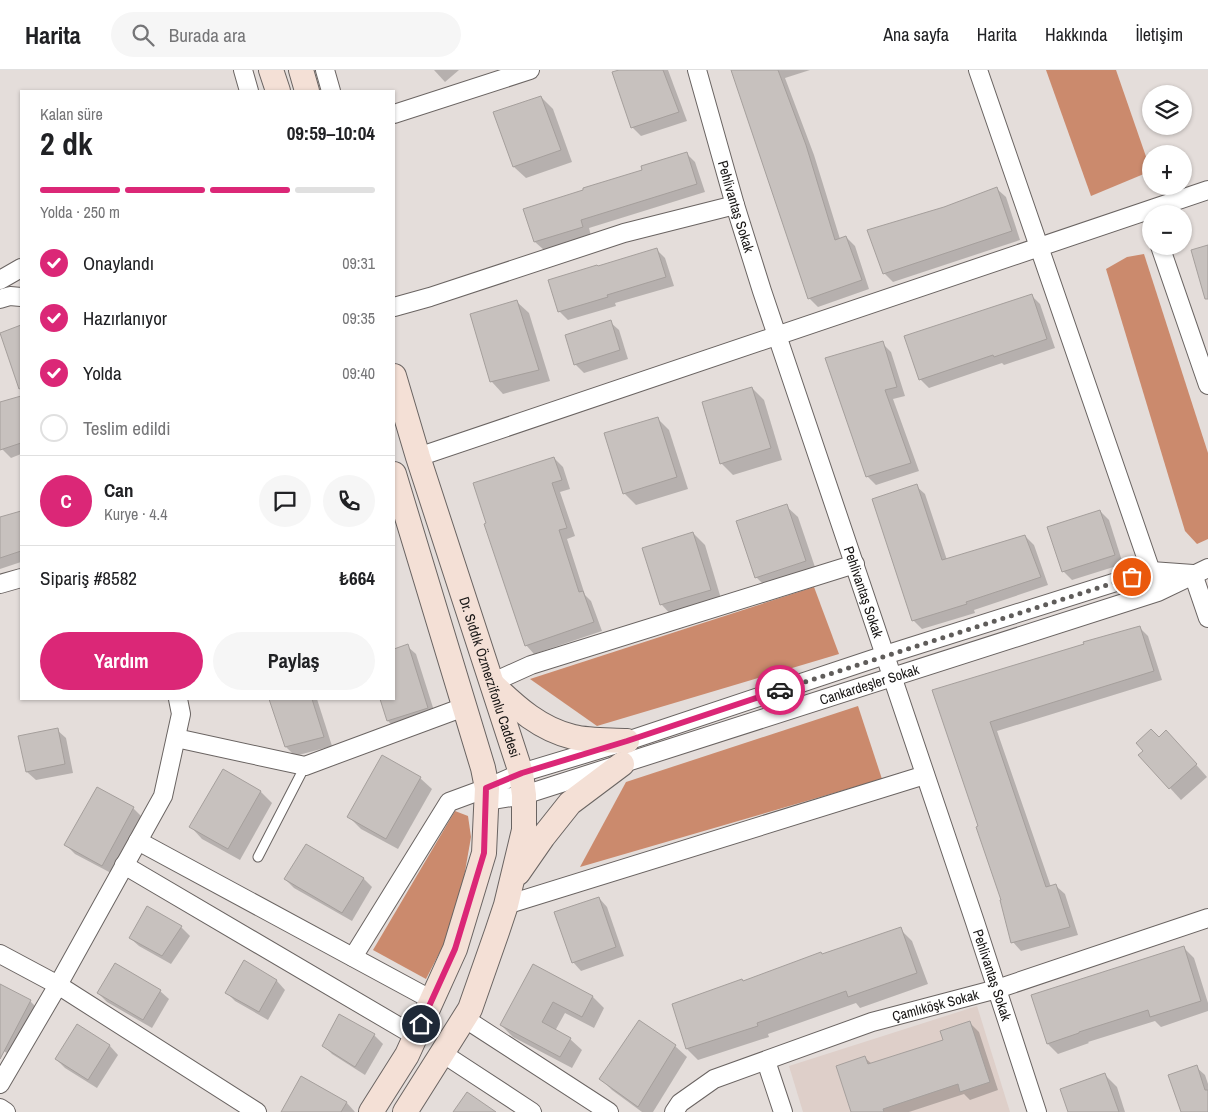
<!DOCTYPE html>
<html lang="tr">
<head>
<meta charset="utf-8">
<style>
	body { margin:0; font-family:"Archivo Narrow",sans-serif; background:#f6f6f6; color:#202124; height:100vh; display:flex; flex-direction:column; font-size:19px; white-space:nowrap }
	* { box-sizing:border-box; margin:0 }
	p { font-size:16px; color:#757577 }
	.icon { flex:none; width:28px; height:28px; fill:none; stroke:currentColor; stroke-width:2; stroke-linecap:round; stroke-linejoin:round }
	.map { position:relative; flex:1; overflow:hidden }
	.details { position:absolute; left:20px; top:20px; width:375px; height:610px; display:flex; flex-direction:column; background:#fff; border-radius:0px; box-shadow:0 1px 4px #0004 }
	.details>* { flex:none }
	.fabs { position:absolute; left:1142px; top:15px; display:grid; gap:10px }
	.fabs a { display:grid; place-items:center; width:50px; height:50px; border-radius:50%; background:#fff; box-shadow:0 1px 4px #0004; font-size:25px }
	.pin { position:absolute; display:grid; place-items:center; width:42px; height:42px; color:#fff; margin:-21px; border:2px solid #fff; border-radius:50%; box-shadow:0 1px 5px #0007 }
	.courier { position:absolute; display:grid; place-items:center; width:50px; height:50px; margin:-25px; border:4px solid #db2777; border-radius:50%; background:#fff; color:#222; box-shadow:0 1px 6px #0007 }
	.headline em { font-style:normal; font-weight:700 }
	.headline div { display:flex; flex-direction:column-reverse }
	.headline { display:flex; align-items:center; justify-content:space-between; height:85px; padding:0 20px }
	h1 { font-size:32px; font-weight:700; line-height:38px }
	.bar { display:grid; grid-template-columns:repeat(4,1fr); gap:8px 5px; align-content:center; height:60px; padding:0 20px }
	.bar i { height:6px; border-radius:4px; background:#e0e0e0 }
	.bar .selected { background:#db2777 }
	.bar p { grid-column:span 4 }
	.line { display:flex; align-items:center; gap:12px; padding:0 20px; border-top:1px solid #e0e0e0 }
	.line div { flex:1 }
	.round { display:grid; place-items:center; flex:none; width:52px; height:52px; border-radius:26px; background:#f6f6f6 }
	ol { padding:0 20px; list-style:none }
	li { display:flex; align-items:center; gap:15px; height:55px }
	li p { margin-inline-start:auto }
	li .icon { padding:5px; border-radius:50%; background:#db2777; color:#fff; stroke-width:4 }
	li:last-child { color:#757577 }
	li i { width:28px; height:28px; border:2px solid #e0e0e0; border-radius:50% }
	.button { display:flex; gap:10px; margin-top:auto; padding:10px 20px }
	.button a { flex:1; height:58px; border-radius:30px; background:#db2777; color:#fff; font-size:20px; font-weight:700; line-height:58px; text-align:center }
	.button a+a { background:#f6f6f6; color:#202124 }
	header { display:flex; align-items:center; gap:30px; box-sizing:border-box; height:70px; padding:0 25px; background:#fff; border-bottom:1px solid #e0e0e0 }
	header strong { font-size:24px }
	nav { display:flex; gap:28px; margin-inline-start:auto; font-size:18px }
	.search { width:350px; height:45px; background:#f6f6f6; display:flex; align-items:center; gap:12px; box-sizing:border-box; padding:0 18px; border-radius:28px; color:#757577; font-size:19px }
	.map>svg:first-child { display:block }
</style>
</head>
<body>
<header>
<strong>Harita</strong>
<div class="search"><svg class="icon" aria-label="search" viewBox="0 0 24 24"><circle cx="10" cy="10" r="6"/><path d="M15 15l6 6"/></svg>Burada ara</div>
<nav><a>Ana sayfa</a><a>Harita</a><a>Hakkında</a><a>İletişim</a></nav>
</header>
<div class="map">
<svg width="1208" height="1042" viewBox="0 0 1208 1042">
	<rect width="100%" height="100%" fill="#e4ddda"/>
	<polygon fill="#decfc9" points="977,936 1010,1042 803,1042 789,996"/>
	<g fill="#cb8a6d">
		<polygon points="1046,0 1116,0 1151,101 1091,126"/>
		<polygon points="1144,184 1208,383 1208,469 1197,474 1185,461 1106,199 1127,187"/>
		<polygon points="814,517 839,584 597,656 530,609"/>
		<polygon points="858,636 882,709 580,797 626,712"/>
		<polygon points="455,741 468,746 471,767 463,813 445,872 426,909 373,880"/>
	</g>
	<g fill="#0003">
		<polygon points="434,0 459,0 445,12"/>
		<polygon points="623,0 668,0 687,51 641,66 632,57"/>
		<polygon points="732,0 810,0 785,8 814,85 840,169 846,167 855,176 869,219 818,237 809,228"/>
		<polygon points="541,27 553,39 572,92 526,108 514,97 495,42"/>
		<polygon points="686,83 695,92 705,122 589,158 591,166 544,180 535,172 644,101"/>
		<polygon points="997,119 1006,127 1020,170 893,212 884,203 944,138"/>
		<polygon points="657,180 665,188 674,216 615,233 616,236 568,250 559,241 598,197"/>
		<polygon points="1031,225 1040,234 1055,278 1004,295 1002,293 929,318 920,309"/>
		<polygon points="517,232 529,243 550,311 503,324 492,312 471,245"/>
		<polygon points="610,252 619,260 628,289 584,303 575,294"/>
		<polygon points="21,257 21,310 16,305 2,263"/>
		<polygon points="882,273 891,282 905,326 893,329 919,401 876,415 867,406"/>
		<polygon points="752,318 764,330 782,390 733,405 721,393"/>
		<polygon points="21,327 21,384 11,388 2,379 0,372 0,333"/>
		<polygon points="657,348 669,360 688,419 636,435 624,423"/>
		<polygon points="554,388 563,397 570,419 560,422 575,466 567,469 585,525 591,531 602,561 534,584 526,575"/>
		<polygon points="916,416 925,424 947,490 1025,466 1034,475 1048,515 974,540 975,543 922,559 913,550"/>
		<polygon points="786,436 798,447 817,503 768,519 756,507"/>
		<polygon points="1100,441 1109,450 1123,494 1072,510 1063,501"/>
		<polygon points="21,442 21,492 0,499 0,448"/>
		<polygon points="693,463 705,475 722,532 673,547 662,535 643,479"/>
		<polygon points="1139,557 1148,566 1162,610 997,661 1051,817 1056,816 1065,824 1078,865 1021,881 1013,872 1003,831 980,757 933,621"/>
		<polygon points="407,576 416,584 436,647 397,660 388,651 381,629 394,629 394,580"/>
		<polygon points="270,629 317,629 332,676 295,686 286,677"/>
		<polygon points="57,660 66,668 73,703 36,710 27,702"/>
		<polygon points="1159,668 1178,674 1207,707 1181,730 1170,718"/>
		<polygon points="223,701 261,722 272,733 240,790 202,769 191,757"/>
		<polygon points="420,708 432,719 398,779 361,759 349,747"/>
		<polygon points="97,718 133,738 142,747 111,803 75,784 66,775"/>
		<polygon points="306,775 364,809 372,817 352,851 294,818 285,809"/>
		<polygon points="599,828 607,837 624,886 581,901 573,892"/>
		<polygon points="181,857 190,866 171,894 139,876 130,868"/>
		<polygon points="900,859 912,871 928,914 860,938 856,933 768,964 769,967 698,990 687,979 744,912"/>
		<polygon points="1184,878 1194,888 1208,933 1208,941 1161,957 1155,951 1088,972 1089,973 1058,984 1048,974"/>
		<polygon points="244,892 277,911 285,920 268,950 235,931 227,923"/>
		<polygon points="533,895 593,927 604,938 594,958 565,943 555,961 570,969 582,980 572,998 513,967 501,955"/>
		<polygon points="0,916 30,931 39,940 14,987 0,979"/>
		<polygon points="160,921 169,929 152,958 107,932 98,923"/>
		<polygon points="970,953 979,962 998,1020 970,1030 964,1024 909,1042 852,1042 865,988 872,994 945,970"/>
		<polygon points="78,956 110,976 118,985 97,1018 65,998 56,989"/>
		<polygon points="374,965 383,974 365,1005 332,984 323,975"/>
		<polygon points="675,976 687,987 653,1042 642,1042 612,1020 600,1008"/>
		<polygon points="1196,997 1205,1005 1208,1014 1208,1042 1182,1042"/>
		<polygon points="1105,1005 1117,1017 1125,1042 1069,1042"/>
		<polygon points="302,1007 347,1033 355,1042 285,1042"/>
	</g>
	<g fill="#c7c1be" stroke="#a59f9c">
		<polygon points="619,0 663,0 679,42 631,58 612,2"/>
		<polygon points="731,0 778,0 806,75 835,170 846,166 862,210 808,229"/>
		<polygon points="541,26 561,80 513,97 493,42"/>
		<polygon points="687,82 697,114 581,150 583,157 534,172 523,139 583,120 583,118 642,100 641,96"/>
		<polygon points="997,117 1012,161 883,204 867,160 944,137"/>
		<polygon points="1208,175 1208,229 1205,229 1191,180"/>
		<polygon points="657,178 666,207 607,225 608,227 558,242 548,210 597,195 598,196"/>
		<polygon points="1032,224 1047,269 994,287 993,285 919,310 904,266"/>
		<polygon points="517,230 539,300 490,312 470,244"/>
		<polygon points="611,250 620,280 574,295 565,265"/>
		<polygon points="21,255 21,318 19,319 0,263"/>
		<polygon points="883,271 897,317 885,320 911,393 866,407 825,288"/>
		<polygon points="752,317 771,378 720,394 702,332"/>
		<polygon points="21,326 21,373 0,380 0,332"/>
		<polygon points="658,347 677,407 623,424 604,363"/>
		<polygon points="554,387 562,410 552,413 567,458 559,460 579,522 583,521 594,552 525,576 484,454 486,453 473,413"/>
		<polygon points="917,414 942,490 1025,465 1041,507 966,532 967,534 912,551 872,429"/>
		<polygon points="787,434 806,491 755,508 736,451"/>
		<polygon points="1100,440 1115,485 1062,502 1047,457"/>
		<polygon points="21,441 21,481 0,488 0,447"/>
		<polygon points="693,462 711,520 660,535 642,478"/>
		<polygon points="1140,556 1154,601 990,652 1046,817 1056,814 1070,857 1011,873 1000,830 1001,830 976,757 978,756 932,620 1084,574 1083,572"/>
		<polygon points="408,574 428,638 387,651 380,629 394,629 394,579"/>
		<polygon points="269,629 312,629 324,667 285,677"/>
		<polygon points="58,658 65,694 26,702 18,666"/>
		<polygon points="1151,659 1159,667 1166,660 1197,694 1169,719 1138,685 1143,681 1136,673"/>
		<polygon points="382,685 421,707 386,769 347,747"/>
		<polygon points="223,699 261,721 228,779 189,757"/>
		<polygon points="97,717 134,737 102,796 64,775"/>
		<polygon points="306,774 364,808 342,843 284,809"/>
		<polygon points="599,827 616,877 572,893 554,842"/>
		<polygon points="147,836 182,856 162,886 129,868"/>
		<polygon points="901,857 917,903 848,927 846,921 757,953 758,956 686,979 672,934 742,909 743,911 821,882 822,884"/>
		<polygon points="1184,876 1201,931 1150,947 1148,940 1079,962 1079,963 1047,974 1031,925"/>
		<polygon points="244,890 277,910 259,942 225,923"/>
		<polygon points="115,893 161,920 143,950 97,923"/>
		<polygon points="533,894 593,926 582,947 553,932 542,952 571,968 560,987 500,955"/>
		<polygon points="0,914 31,930 0,989"/>
		<polygon points="339,944 375,964 355,997 322,976"/>
		<polygon points="639,950 676,975 638,1037 599,1009"/>
		<polygon points="970,951 990,1012 960,1022 958,1014 883,1039 884,1042 851,1042 836,996 865,986 868,994 943,970 940,961"/>
		<polygon points="77,954 110,975 88,1010 55,989"/>
		<polygon points="1197,995 1205,1020 1208,1020 1208,1042 1181,1042 1168,1005"/>
		<polygon points="1105,1003 1119,1042 1068,1042 1060,1019"/>
		<polygon points="301,1006 347,1032 341,1042 281,1042"/>
		<polygon points="467,1022 496,1042 453,1042"/>
	</g>
	<g fill="none" stroke-linecap="round" stroke-linejoin="round">
		<defs>
			<polyline id="lane" points="258,787 305,696"/>
			<g id="street">
				<polyline points="243,0 249,21"/>
				<polyline points="325,0 331,21"/>
				<path id="s1" d="M697 0 735 135 762 221 975 852 1037 1042"/>
				<polyline points="978,0 1155,513"/>
				<polyline points="394,44 530,0"/>
				<polyline points="1160,176 1208,315"/>
				<polyline points="0,210 21,198"/>
				<polyline points="0,229 10,226 21,227"/>
				<polyline points="394,237 430,227 624,163 735,135"/>
				<polyline points="418,387 1208,120"/>
				<polyline points="1193,504 1208,548"/>
				<polyline points="0,514 21,508"/>
				<polyline points="491,613 531,595 855,494"/>
				<polyline points="176,668 305,696 464,637"/>
				<path id="s2" d="M486 731 524 725 1158 522 1208 498"/>
				<polyline points="138,771 432,930"/>
				<polyline points="124,795 415,966"/>
				<polyline points="506,835 925,705"/>
				<polyline points="0,884 58,915 257,1042"/>
				<polyline points="353,887 449,732 487,718 521,703 627,671 885,585 1151,501 1193,504"/>
				<polyline points="464,948 609,1042"/>
				<polyline points="442,983 532,1042"/>
				<polyline points="766,991 783,1042"/>
				<polyline points="0,1014 58,915 163,726 181,644 178,629"/>
				<polyline points="0,1038 6,1042"/>
				<path id="s3" d="M674 1042 680 1033 714 1009 872 952 997 919 1208 848"/>
			</g>
			<g id="secondary">
				<polyline points="271,0 278,21"/>
				<polyline points="301,0 307,21"/>
				<path id="s4" d="M394 306 418 387 521 703 524 725V760L506 835 497 862 470 939 405 1042"/>
				<path d="M493 615C517 638 540 659 573 667 589 671 610 670 627 671"/>
				<polyline points="518,803 543,767 570,733 622,694"/>
				<polyline points="371,1042 407,985 455,879 484,783 487,718 483,698 394,404"/>
			</g>
		</defs>
		<use href="#lane" stroke="#6a6462" stroke-width="11"/>
		<use href="#street" stroke="#6a6462" stroke-width="20"/>
		<use href="#secondary" stroke="#6a6462" stroke-width="26"/>
		<use href="#lane" stroke="#fff" stroke-width="9"/>
		<use href="#street" stroke="#fff" stroke-width="18"/>
		<use href="#secondary" stroke="#f4e0d6" stroke-width="24"/>
	</g>
	<g fill="none" stroke-linecap="round" stroke-linejoin="round">
		<polyline stroke="#5f5c5a" stroke-width="5" stroke-dasharray="0 9" points="780,620 1132,507"/>
		<polyline stroke="#db2777" stroke-width="6" points="421,954 455,879 484,783 486,718 522,703 627,671 780,620"/>
	</g>
	<g text-anchor="middle" dominant-baseline="central" stroke-width="4.5" stroke-linejoin="round" paint-order="stroke">
		<g font-size="14" fill="#181615" stroke="#e4ddda">
			<text stroke="none"><textPath href="#s1" startOffset="142">Pehlivantaş Sokak</textPath></text>
			<text stroke="none"><textPath href="#s1" startOffset="548">Pehlivantaş Sokak</textPath></text>
			<text stroke="none"><textPath href="#s4" startOffset="316">Dr. Sıddık Özmerzifonlu Caddesi</textPath></text>
			<text stroke="none"><textPath href="#s2" startOffset="401">Cankardeşler Sokak</textPath></text>
			<text stroke="none"><textPath href="#s1" startOffset="952">Pehlivantaş Sokak</textPath></text>
			<text stroke="none"><textPath href="#s3" startOffset="286">Çamlıköşk Sokak</textPath></text>
		</g>
	</g>
</svg>
<div class="fabs">
<a><svg class="icon" aria-label="layers" viewBox="0 0 24 24"><path d="M12 4l9 5-9 5-9-5zM3 14l9 5 9-5"/></svg></a>
<a>+</a>
<a>−</a>
</div>
<div class="pin" style="left:1132px;top:507px;background:#ea580c"><svg class="icon" aria-label="bag" viewBox="0 0 24 24"><path d="M5 8h14l-1 12H6zM9 8a3 3 0 0 1 6 0"/></svg></div>
<div class="pin" style="left:421px;top:954px;background:#1f2937"><svg class="icon" aria-label="home" viewBox="0 0 24 24"><path d="M3 11l9-7 9 7M6 9v11h12V9"/></svg></div>
<div class="courier" style="left:780px;top:620px"><svg class="icon" aria-label="car" viewBox="0 0 24 24"><path d="M5 17H2v-5l4-1 3-4h7l3 4 3 1v5h-3M9 17h6M6 11h13"/><circle cx="7" cy="17" r="2"/><circle cx="17" cy="17" r="2"/></svg></div>
<section class="details">
<div class="headline"><div><h1>2 dk</h1><p>Kalan süre</p></div><em>09:59–10:04</em></div>
<div class="bar"><i class="selected"></i><i class="selected"></i><i class="selected"></i><i></i><p>Yolda · 250 m</p></div>
<ol>
<li><svg class="icon" aria-label="check" viewBox="0 0 24 24"><path d="M5 12l5 5 9-10"/></svg>Onaylandı<p>09:31</p></li>
<li><svg class="icon" aria-label="check" viewBox="0 0 24 24"><path d="M5 12l5 5 9-10"/></svg>Hazırlanıyor<p>09:35</p></li>
<li><svg class="icon" aria-label="check" viewBox="0 0 24 24"><path d="M5 12l5 5 9-10"/></svg>Yolda<p>09:40</p></li>
<li><i></i>Teslim edildi</li>
</ol>
<div class="line" style="height:90px"><b class="round" style="background:#db2777;color:#fff">C</b><div><b>Can</b><p>Kurye · 4.4</p></div><a class="round"><svg class="icon" aria-label="chat" viewBox="0 0 24 24"><path d="M4 5h16v11H9l-5 4z"/></svg></a><a class="round"><svg class="icon" aria-label="phone" viewBox="0 0 24 24"><path d="M5 4h4l2 5-3 2q2 4 5 5l2-3 5 2v4C11 20 4 13 5 4z"/></svg></a></div>
<div class="line" style="height:65px"><div>Sipariş #8582</div><b>₺664</b></div>
<div class="button"><a>Yardım</a><a>Paylaş</a></div>
</section>
</div>
</body>
</html>
